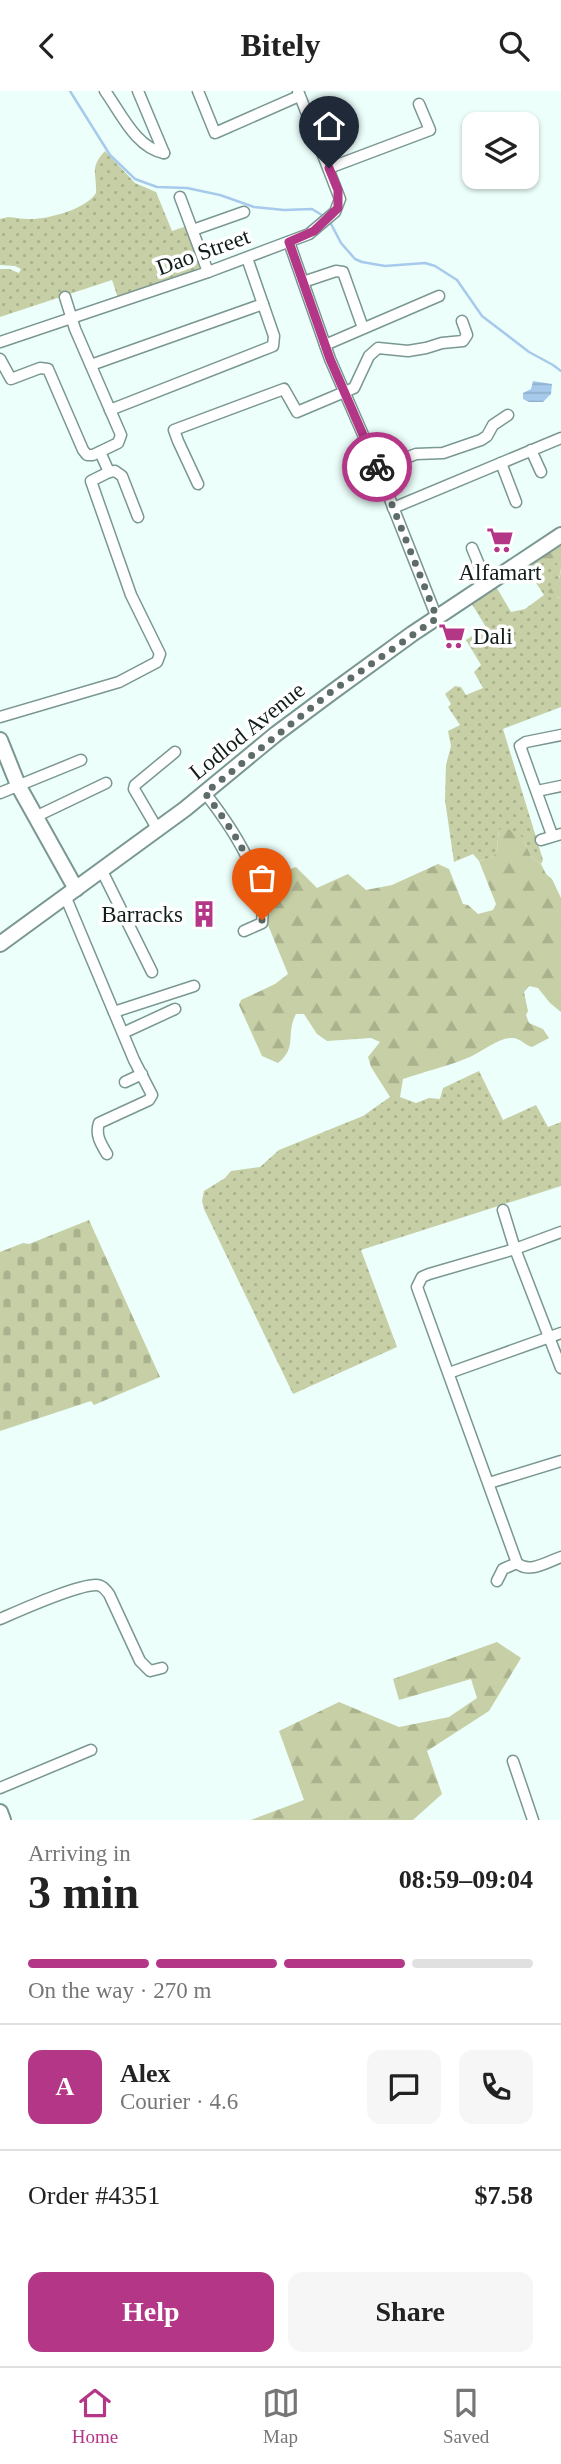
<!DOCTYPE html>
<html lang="en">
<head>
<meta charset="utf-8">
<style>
	body { margin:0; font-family:"Times New Roman",serif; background:#f6f6f6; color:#222; height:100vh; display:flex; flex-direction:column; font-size:26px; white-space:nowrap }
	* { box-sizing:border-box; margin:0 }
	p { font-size:23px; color:#767676 }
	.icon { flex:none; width:38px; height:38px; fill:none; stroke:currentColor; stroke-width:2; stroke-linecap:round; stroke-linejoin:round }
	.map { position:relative; height:1729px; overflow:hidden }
	.sheet { display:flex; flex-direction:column; background:#fff; flex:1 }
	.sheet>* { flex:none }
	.buttons { position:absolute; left:462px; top:21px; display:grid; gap:14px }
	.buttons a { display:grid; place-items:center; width:77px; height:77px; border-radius:14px; background:#fff; box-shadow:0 2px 5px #0004; font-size:35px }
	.pin { position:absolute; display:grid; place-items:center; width:60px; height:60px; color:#fff; margin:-72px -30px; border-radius:50% 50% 50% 0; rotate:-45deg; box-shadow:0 0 7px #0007 }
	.pin .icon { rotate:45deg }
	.courier { position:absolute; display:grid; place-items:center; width:70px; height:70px; margin:-35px; border:5px solid #b43686; border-radius:50%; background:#fff; color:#222; box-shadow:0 2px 9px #0007 }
	.summary em { font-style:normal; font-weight:700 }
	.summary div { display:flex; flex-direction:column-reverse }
	.summary { display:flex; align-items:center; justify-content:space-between; height:119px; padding:0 28px }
	h1 { font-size:46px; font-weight:700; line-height:52px }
	.bar { display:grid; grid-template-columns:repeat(4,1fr); gap:10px 7px; align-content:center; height:84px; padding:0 28px }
	.bar i { height:9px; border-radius:5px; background:#e0e0e0 }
	.bar .on { background:#b43686 }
	.bar p { grid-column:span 4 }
	.line { display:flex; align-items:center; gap:18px; padding:0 28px; border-top:2px solid #e0e0e0 }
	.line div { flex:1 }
	.round { display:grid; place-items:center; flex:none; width:74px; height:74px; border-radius:14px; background:#f6f6f6 }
	.button { display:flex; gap:14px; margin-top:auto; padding:14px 28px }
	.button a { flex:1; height:80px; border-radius:14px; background:#b43686; color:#fff; font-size:28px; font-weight:700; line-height:80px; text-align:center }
	.button a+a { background:#f6f6f6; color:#222 }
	header { display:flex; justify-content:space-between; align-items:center; height:91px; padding:0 28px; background:#fff; font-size:32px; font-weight:700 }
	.dock { display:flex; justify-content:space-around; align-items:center; height:98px; border-top:2px solid #e0e0e0; background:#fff; font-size:19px; color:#767676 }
	.dock a { display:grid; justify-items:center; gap:4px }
	.dock .on { color:#b43686 }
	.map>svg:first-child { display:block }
</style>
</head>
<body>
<header><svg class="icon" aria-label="back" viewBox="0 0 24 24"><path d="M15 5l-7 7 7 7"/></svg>Bitely<svg class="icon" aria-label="search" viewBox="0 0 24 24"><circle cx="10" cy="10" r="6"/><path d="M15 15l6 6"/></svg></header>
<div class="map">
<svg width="561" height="1729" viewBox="0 0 561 1729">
	<defs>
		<pattern id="grass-dots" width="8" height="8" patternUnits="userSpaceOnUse" patternTransform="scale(1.75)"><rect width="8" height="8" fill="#c6cfa5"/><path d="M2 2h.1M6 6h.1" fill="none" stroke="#a9b18d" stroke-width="1.8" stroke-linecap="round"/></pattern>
		<pattern id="forest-firs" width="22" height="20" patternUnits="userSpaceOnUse" patternTransform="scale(1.75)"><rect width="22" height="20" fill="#c6cfa5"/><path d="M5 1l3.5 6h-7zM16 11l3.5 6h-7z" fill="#a9b18d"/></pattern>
		<pattern id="cemetery-stones" width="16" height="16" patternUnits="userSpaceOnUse" patternTransform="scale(1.75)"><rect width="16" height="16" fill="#c6cfa5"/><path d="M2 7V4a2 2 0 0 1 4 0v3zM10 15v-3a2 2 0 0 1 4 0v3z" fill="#a9b18d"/></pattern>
		<pattern id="water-rules" width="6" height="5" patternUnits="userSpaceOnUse" patternTransform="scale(1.75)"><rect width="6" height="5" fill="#a7caec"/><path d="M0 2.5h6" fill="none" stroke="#8fadca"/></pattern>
	</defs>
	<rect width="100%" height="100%" fill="#ecfffb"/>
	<g fill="url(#grass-dots)">
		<path d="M105 60 135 92 156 101 172 140 187 135 201 175 193 181 118 207 112 189 0 226V178H9L19 182 21 178 15 175 0 174V128C11 124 17 128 28 128 46 129 87 118 96 102 97 82 89 77 105 60Z"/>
		<polygon points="536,469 541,472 557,472 561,477 556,507 561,506 561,616 503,638 543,769 541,773 532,767 522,746 499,739 497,759 493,766 479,770 473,763 454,771 445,709 446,674 451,655 448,640 460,634 448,616 451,613 445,603 455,595 461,596 466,604 483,597 474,581 481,574 466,549 486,536 470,510 495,494 511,521 525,518 544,504 525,475"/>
		<polygon points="479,980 503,1029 536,1014 548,1036 561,1031 561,1095 361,1159 397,1256 293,1303 204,1118 202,1110 204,1100 225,1087 231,1080 260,1076 279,1059 363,1025 390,1006 400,1006 416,1012 429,1007 440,1008 443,997"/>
	</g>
	<g fill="url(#forest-firs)">
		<polygon points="561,451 561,506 556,507 548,501 560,486 561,477 557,472 541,472 536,469"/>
		<path d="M504 736 522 746 532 767 541 773 546 783 552 788 561 807V921L550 912 538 897 529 895 524 901 528 920 526 924 529 932 543 938 549 947 532 956C524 954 521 947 512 947 498 947 485 959 472 965 450 975 426 980 403 988L400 1006H390L371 976 368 966 380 951 371 947 327 950 317 943 304 923H296C285 944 298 956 278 972L262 965 239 914 241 909 275 893 288 883 268 834 258 789 296 776 317 797 348 783 366 799 392 794 438 773 449 778 463 813 468 814 478 823 493 819 496 813 479 770 493 766 497 759 499 739Z"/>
		<polygon points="497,1551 521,1567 489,1620 427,1660 442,1703 413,1729 251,1729 304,1709 279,1640 339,1611 399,1636 449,1626 477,1607 471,1588 399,1609 393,1588"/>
	</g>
	<polygon fill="url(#cemetery-stones)" points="89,1129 160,1286 94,1314 91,1310 0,1340 0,1161 23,1152 29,1153"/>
	<polygon fill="url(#water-rules)" points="533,290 552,293 551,303 543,311 529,311 523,308 523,302 531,298"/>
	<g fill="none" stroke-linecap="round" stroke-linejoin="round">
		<g stroke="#a7caec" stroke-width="2.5">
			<polyline points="70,0 110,64 135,88 157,96 187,97 220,104 254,116 284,119 312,118 325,126"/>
			<polyline points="330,131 341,152 355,168 362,171 385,175 425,172 435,175 457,189 482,225 529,261 553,274 561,280"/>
		</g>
		<defs>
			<g id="street">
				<path d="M105 0C121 22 136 57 164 62"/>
				<polyline points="138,0 164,62"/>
				<polyline points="198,0 215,42 299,5"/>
				<polyline points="329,77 430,39 419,13"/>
				<polyline points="180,106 208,181"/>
				<polyline points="193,139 244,121"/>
				<polyline points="289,151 330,268 378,378 437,527"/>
				<polyline points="303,191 336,180 343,181 363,237"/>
				<polyline points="0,251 208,181 309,143 335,121 340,108 298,0"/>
				<polyline points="325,254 439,205"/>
				<polyline points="0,268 11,288 40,277 48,278 83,359 87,364 93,364 118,352 121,344 75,238 65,206"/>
				<polyline points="91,274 263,213"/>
				<polyline points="110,319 273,255 274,245 247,167"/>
				<polyline points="531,359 541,381"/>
				<polyline points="100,361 109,381 115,380 122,385 138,426"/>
				<polyline points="501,372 516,411"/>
				<polyline points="378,378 416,363 443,362 481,349 487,345 493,334 508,324"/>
				<polyline points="198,393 178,350 174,339 284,298 297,321 354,297 369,265 378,257 408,260 426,257 442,252 463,250 467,244 462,230"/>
				<polyline points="393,417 561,347"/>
				<polyline points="472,457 487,493"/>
				<polyline points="0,626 119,591 157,571 160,563 131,504 91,390 109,381"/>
				<polyline points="537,700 561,695"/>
				<polyline points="0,702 81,669"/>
				<path d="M205 702C231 735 267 787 262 832L244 840"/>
				<polyline points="35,726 106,692"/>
				<polyline points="158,739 134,698 135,694 175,661"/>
				<polyline points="552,744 520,655 526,651 561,644"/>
				<polyline points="541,749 561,743"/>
				<polyline points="102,780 152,881"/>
				<path d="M66 807 134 969 152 1004 149 1009 99 1032C95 1044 101 1053 107 1063"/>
				<polyline points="114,921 194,895"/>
				<polyline points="123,942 175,918"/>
				<polyline points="125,991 142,983"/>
				<polyline points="503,1119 515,1158 561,1277"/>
				<path d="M561 1141 515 1158 429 1183 422 1186 417 1196 517 1472C529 1483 547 1471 561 1466"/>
				<polyline points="449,1282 561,1242"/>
				<polyline points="489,1392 561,1370"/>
				<polyline points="497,1490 503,1478 517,1472"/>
				<path d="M0 1528C21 1519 76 1494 96 1494 102 1494 105 1498 109 1503L140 1570 150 1580 162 1577"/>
				<polyline points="513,1670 533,1729"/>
				<polyline points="0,1697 91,1659"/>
			</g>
			<g id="secondary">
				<polyline points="0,649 18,694 76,798"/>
				<polyline points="0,853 185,718 276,643 331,602 412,543 561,444"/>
				<polyline points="0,1721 3,1729"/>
			</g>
		</defs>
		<use href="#street" stroke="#7a9792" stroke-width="13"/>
		<use href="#secondary" stroke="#7a9792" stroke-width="18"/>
		<use href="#street" stroke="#fff" stroke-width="10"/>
		<use href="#secondary" stroke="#fff" stroke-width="14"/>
	</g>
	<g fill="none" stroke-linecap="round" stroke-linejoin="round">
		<path stroke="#5e6c69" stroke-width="7" stroke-dasharray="0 12.6" d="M262 829C263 781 232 738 205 702L331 601 437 527 377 376"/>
		<polyline stroke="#b43686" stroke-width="9" points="329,77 338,99 338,117 314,140 289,151 330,268 377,376"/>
	</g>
	<defs>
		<symbol id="supermarket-bare" viewBox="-9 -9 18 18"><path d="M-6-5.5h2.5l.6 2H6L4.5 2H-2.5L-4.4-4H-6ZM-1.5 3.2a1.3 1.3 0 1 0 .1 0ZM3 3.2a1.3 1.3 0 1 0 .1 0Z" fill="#b43686" stroke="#fff" stroke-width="2.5" paint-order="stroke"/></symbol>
		<symbol id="building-bare" viewBox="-9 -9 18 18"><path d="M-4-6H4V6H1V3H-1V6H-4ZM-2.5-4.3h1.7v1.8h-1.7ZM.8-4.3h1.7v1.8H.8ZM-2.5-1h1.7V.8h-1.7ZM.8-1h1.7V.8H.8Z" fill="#b43686" stroke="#fff" stroke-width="2.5" paint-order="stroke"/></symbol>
	</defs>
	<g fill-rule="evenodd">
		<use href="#supermarket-bare" x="481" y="430" width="38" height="38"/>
		<use href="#supermarket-bare" x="433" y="526" width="38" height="38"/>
		<use href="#building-bare" x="185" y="804" width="38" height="38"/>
	</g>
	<g text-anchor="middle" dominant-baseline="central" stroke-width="7" stroke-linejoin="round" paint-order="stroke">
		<g font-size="23" fill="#111d1b" stroke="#fff">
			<text transform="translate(203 161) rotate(-20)">Dao Street</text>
			<text transform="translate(247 640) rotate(-39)">Lodlod Avenue</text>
		</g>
		<g font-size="23" fill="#111d1b" stroke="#fff">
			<text x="500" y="481">Alfamart</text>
			<text x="473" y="545" text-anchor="start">Dali</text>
			<text x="183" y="823" text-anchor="end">Barracks</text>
		</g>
	</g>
</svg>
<div class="buttons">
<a><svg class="icon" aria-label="layers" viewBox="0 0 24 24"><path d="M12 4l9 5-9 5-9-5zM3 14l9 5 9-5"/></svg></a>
</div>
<div class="pin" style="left:262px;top:829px;background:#ea580c"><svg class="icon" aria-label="bag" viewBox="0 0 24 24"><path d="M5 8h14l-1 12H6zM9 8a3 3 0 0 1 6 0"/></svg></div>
<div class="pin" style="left:329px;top:77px;background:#1f2937"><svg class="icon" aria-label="home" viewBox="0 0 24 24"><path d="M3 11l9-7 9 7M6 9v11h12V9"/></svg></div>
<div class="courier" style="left:377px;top:376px"><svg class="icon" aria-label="bike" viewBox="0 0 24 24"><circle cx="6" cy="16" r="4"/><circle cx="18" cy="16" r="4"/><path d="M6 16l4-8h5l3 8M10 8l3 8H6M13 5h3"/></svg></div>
</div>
<section class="sheet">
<div class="summary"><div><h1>3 min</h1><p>Arriving in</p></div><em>08:59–09:04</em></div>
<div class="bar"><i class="on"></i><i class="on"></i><i class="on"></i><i></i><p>On the way · 270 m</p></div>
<div class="line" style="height:126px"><b class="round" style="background:#b43686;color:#fff">A</b><div><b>Alex</b><p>Courier · 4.6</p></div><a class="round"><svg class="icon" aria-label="chat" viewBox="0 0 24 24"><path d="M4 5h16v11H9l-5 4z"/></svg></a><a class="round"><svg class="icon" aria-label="phone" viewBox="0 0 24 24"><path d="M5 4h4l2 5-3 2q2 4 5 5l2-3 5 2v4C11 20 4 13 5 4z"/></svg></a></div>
<div class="line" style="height:91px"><div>Order #4351</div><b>$7.58</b></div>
<div class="button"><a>Help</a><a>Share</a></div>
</section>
<nav class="dock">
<a class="on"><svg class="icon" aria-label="home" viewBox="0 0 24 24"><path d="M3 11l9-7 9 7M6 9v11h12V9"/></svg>Home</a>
<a><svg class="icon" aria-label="map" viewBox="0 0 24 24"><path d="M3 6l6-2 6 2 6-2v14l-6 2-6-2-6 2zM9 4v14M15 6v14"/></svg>Map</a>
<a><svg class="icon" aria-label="saved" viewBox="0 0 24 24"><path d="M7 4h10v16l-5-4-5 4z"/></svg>Saved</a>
</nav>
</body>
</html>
